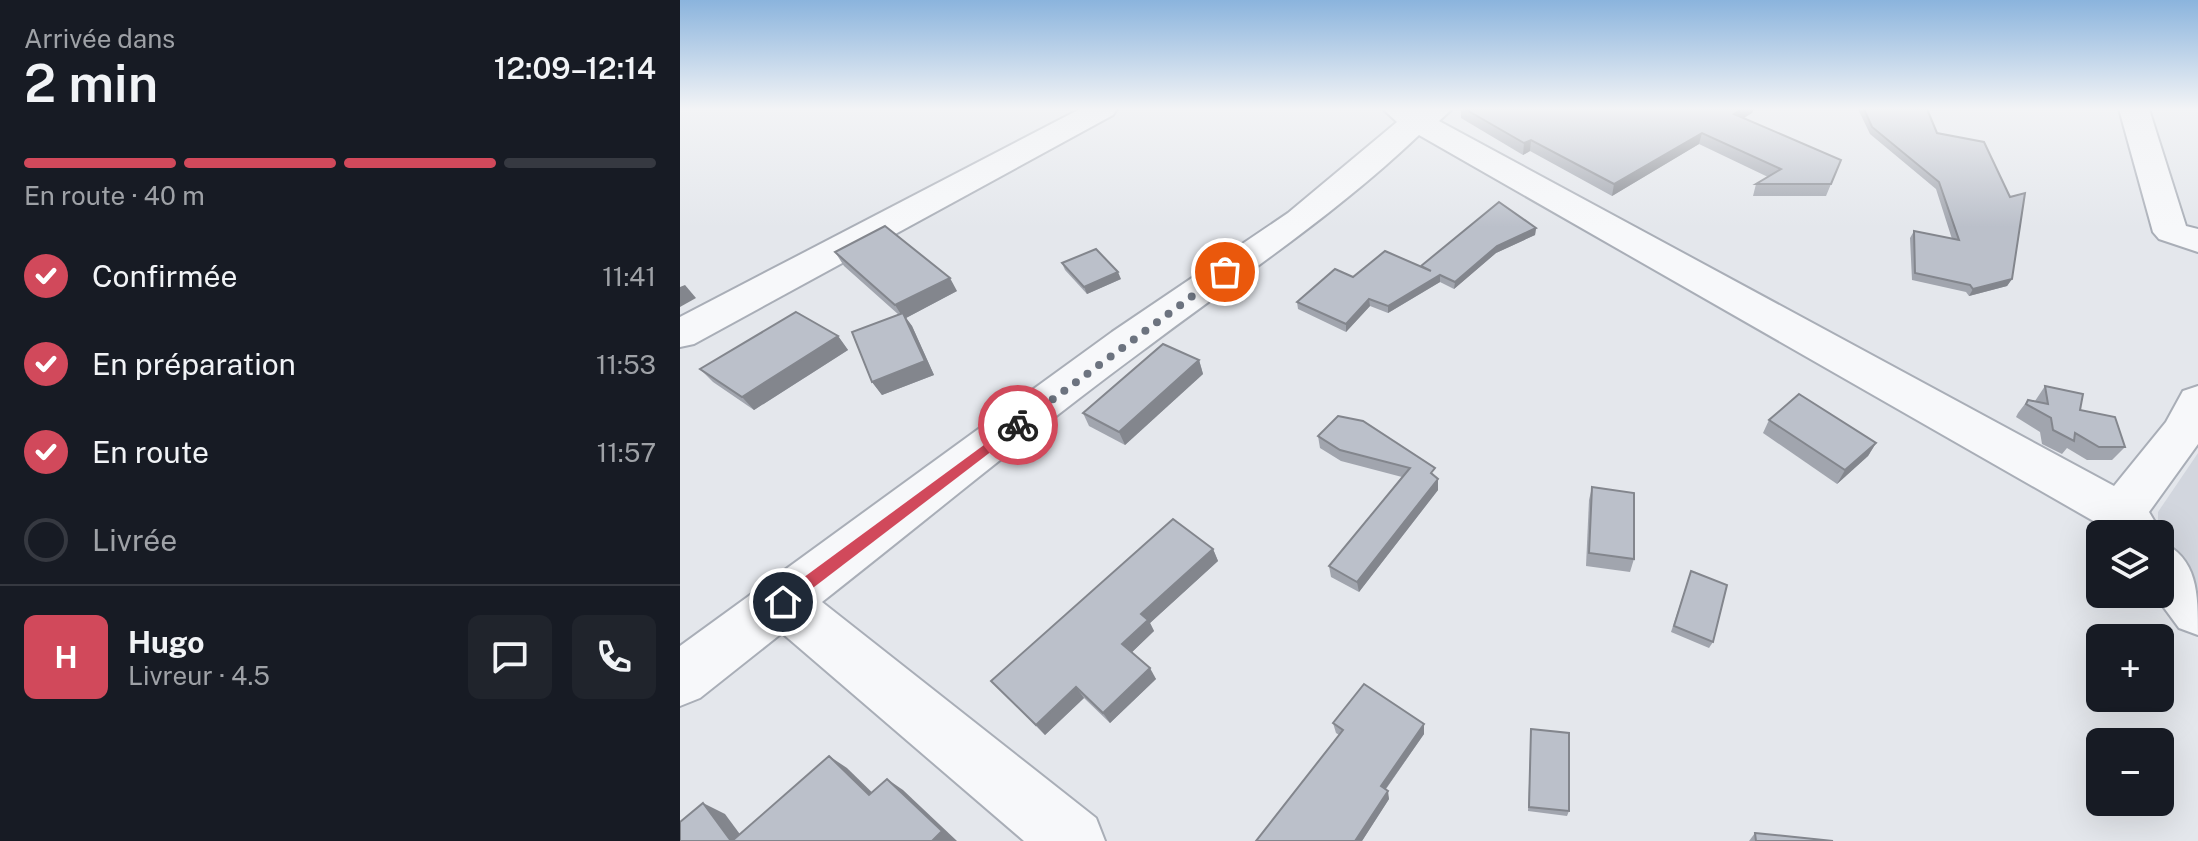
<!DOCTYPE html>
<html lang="fr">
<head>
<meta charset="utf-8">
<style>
	body { margin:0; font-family:"Public Sans",sans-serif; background:#20242c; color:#f1f3f6; height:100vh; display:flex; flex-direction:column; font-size:30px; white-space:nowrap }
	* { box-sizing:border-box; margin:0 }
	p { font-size:26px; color:#9ea1a6 }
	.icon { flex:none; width:44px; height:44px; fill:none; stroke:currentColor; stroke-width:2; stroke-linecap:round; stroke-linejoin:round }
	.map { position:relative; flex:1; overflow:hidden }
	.panel { display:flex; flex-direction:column; background:#171b24; width:680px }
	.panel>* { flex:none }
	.tools { position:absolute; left:1406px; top:520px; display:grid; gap:16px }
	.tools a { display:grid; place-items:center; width:88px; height:88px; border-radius:12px; background:#171b24; box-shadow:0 8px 32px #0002; font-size:40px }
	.pin { position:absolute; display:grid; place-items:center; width:68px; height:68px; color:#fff; margin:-34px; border:4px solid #fff; border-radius:50%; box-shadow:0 2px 8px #0007 }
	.courier { position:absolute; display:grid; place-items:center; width:80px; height:80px; margin:-40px; border:6px solid #d1495b; border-radius:50%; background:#fff; color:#222; box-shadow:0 2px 10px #0007 }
	.headline em { font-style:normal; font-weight:600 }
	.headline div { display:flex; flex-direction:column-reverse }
	.headline { display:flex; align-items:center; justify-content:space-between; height:136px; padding:0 24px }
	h1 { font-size:52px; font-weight:600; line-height:60px }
	.bar { display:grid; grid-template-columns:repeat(4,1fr); gap:12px 8px; align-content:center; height:96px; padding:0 24px }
	.bar i { height:10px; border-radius:6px; background:#363941 }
	.bar .selected { background:#d1495b }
	.bar p { grid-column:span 4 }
	.line { display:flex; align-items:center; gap:20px; padding:0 24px; border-top:2px solid #363941 }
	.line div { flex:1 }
	.round { display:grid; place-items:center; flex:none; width:84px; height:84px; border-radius:12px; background:#20242c }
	ol { padding:0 24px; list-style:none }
	li { display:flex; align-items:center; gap:24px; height:88px }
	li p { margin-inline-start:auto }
	li .icon { padding:8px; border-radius:50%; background:#d1495b; color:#fff; stroke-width:4 }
	li:last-child { color:#9ea1a6 }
	li i { width:44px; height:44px; border:4px solid #363941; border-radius:50% }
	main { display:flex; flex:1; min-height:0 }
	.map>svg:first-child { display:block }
</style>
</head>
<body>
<main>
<section class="panel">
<div class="headline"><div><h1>2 min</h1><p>Arrivée dans</p></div><em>12:09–12:14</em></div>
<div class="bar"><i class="selected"></i><i class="selected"></i><i class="selected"></i><i></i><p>En route · 40 m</p></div>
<ol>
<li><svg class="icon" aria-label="check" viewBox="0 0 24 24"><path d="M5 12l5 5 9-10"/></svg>Confirmée<p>11:41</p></li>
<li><svg class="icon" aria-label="check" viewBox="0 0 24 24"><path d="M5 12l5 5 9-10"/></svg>En préparation<p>11:53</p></li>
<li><svg class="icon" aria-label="check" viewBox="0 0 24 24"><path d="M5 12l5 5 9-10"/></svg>En route<p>11:57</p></li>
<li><i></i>Livrée</li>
</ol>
<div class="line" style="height:144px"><b class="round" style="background:#d1495b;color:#fff">H</b><div><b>Hugo</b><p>Livreur · 4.5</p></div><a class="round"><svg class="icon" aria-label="chat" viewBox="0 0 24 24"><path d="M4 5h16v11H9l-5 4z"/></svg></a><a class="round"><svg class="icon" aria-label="phone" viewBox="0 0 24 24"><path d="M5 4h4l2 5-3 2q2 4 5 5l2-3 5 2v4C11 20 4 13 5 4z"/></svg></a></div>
</section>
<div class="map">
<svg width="1518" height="841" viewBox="0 0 1518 841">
	<rect width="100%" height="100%" fill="#e4e7ec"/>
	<polygon fill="#d2d6de" points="1518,453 1518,590 1480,544 1478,534 1478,512"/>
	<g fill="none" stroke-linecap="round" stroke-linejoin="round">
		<defs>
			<g id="minor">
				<polygon points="400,109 437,109 433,115 14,344 0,347 0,317"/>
				<path d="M703 109H772L759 121 1434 486 1486 422 1503 391 1518 386V444L1469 512 1482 534 1480 537V534H1429L1424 527 739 135C654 216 556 280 462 351 353 431 249 518 142 602L416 818 425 841H344L102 633 20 698 0 706V646L432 332 608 213 717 122Z"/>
				<polygon points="1439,109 1469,109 1506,226 1518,229 1518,252 1479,239 1473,232"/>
				<path d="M1480 541C1518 558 1518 593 1518 635L1499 628 1474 594H1480Z"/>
			</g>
		</defs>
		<use href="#minor" stroke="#a9aeb7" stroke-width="4"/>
		<use href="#minor" fill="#f7f8fa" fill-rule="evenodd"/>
	</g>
	<g fill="#a1a5ae">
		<polygon points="781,109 1074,109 1072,113 1064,118 1161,160 1146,196 1073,196 1076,184 1088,177 1019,144 932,196 850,151 843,155 781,118"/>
		<polygon points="1178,109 1247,109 1257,133 1332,279 1327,286 1289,296 1286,292 1232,280 1230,238 1234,231 1272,239 1256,189 1190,134"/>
		<polygon points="856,228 855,235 816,253 774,289 760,282 708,313 690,306 666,332 618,309 617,302 673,277 741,266"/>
		<polygon points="155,252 277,291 226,318 232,326 254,375 202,395 192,382 219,315 164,266"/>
		<polygon points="382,263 441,279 407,294 385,270"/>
		<polygon points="158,336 168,350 74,410 33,382 20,369"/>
		<polygon points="519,360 523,374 445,445 409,426 403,413"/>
		<polygon points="1365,386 1400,410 1445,447 1432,460 1407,460 1387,448 1382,454 1362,444 1360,432 1336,417 1338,413 1348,400 1355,401"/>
		<polygon points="1089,420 1196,443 1188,456 1157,484 1083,433"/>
		<polygon points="638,436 755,476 758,479 758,490 679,592 651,577 649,566 722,477 661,461 640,448"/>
		<polygon points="912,487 954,559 950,572 906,566 909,500"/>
		<polygon points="533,549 538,561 470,623 474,631 452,652 476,679 430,723 404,698 365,735 311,681"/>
		<polygon points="1011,571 1033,642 1029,648 991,632"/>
		<polygon points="653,723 744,724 744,734 706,789 709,799 682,841 576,841 659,735 656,733"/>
		<polygon points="851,729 889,811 887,816 848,811"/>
		<polygon points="1075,833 1153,841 1069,841"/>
	</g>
	<g fill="#83868d">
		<polygon points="1062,109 1074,109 1072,113 1051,125 1054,114"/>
		<polygon points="1022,133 1019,144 932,196 934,184"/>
		<polygon points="851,140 850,151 843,155 844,143"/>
		<polygon points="856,228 855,235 816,253 774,289 775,282 817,246"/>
		<polygon points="438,272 441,279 407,294 404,287"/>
		<polygon points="760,275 760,282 708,313 708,306"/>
		<polygon points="270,278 277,291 226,318 232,326 254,375 202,395 192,382 224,319 215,305"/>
		<polygon points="1332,279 1327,286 1289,296 1293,289"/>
		<polygon points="5,285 16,298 0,307 0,287"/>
		<polygon points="689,299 690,306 666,332 666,324"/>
		<polygon points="158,336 168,350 74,410 62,397"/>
		<polygon points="519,360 523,374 445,445 439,432"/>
		<polygon points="1196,443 1188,456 1157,484 1165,470"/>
		<polygon points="758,479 758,490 679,592 677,582"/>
		<polygon points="533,549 538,561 470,623 474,631 449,655 442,644 461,614"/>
		<polygon points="470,668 476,679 430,723 423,713"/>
		<polygon points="396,687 404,698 365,735 356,725"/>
		<polygon points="744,724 744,734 702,794 701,786"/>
		<polygon points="149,756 167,768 206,806 189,795"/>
		<polygon points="207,779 223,790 277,841 252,841"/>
		<polygon points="708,791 709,799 682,841 675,841"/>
		<polygon points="23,803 45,814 65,841 51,841"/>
	</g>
	<g fill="#bbc0ca" stroke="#83868d" stroke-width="2">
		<polygon points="785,109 1062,109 1054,114 1161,160 1151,184 1076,184 1101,169 1022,133 934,184 851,140 844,143"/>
		<polygon points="1184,109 1247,109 1257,133 1304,142 1330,197 1345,193 1332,279 1293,289 1290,285 1235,273 1234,231 1279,240 1259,182 1192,127"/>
		<polygon points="819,202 856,228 817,246 775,282 760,275 708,306 689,299 666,324 617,302 655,269 673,277 705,251 751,271 741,266"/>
		<polygon points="205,226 270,278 215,305 155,252"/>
		<polygon points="416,249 438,272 404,287 382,263"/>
		<polygon points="116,312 158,336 62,397 20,369"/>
		<polygon points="223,313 245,361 192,382 172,332"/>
		<polygon points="483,344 519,360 439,432 403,413"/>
		<polygon points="1365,386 1403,394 1400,410 1435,417 1445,447 1419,447 1395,433 1394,441 1373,430 1371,418 1346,404 1348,400 1368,404"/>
		<polygon points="1119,394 1196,443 1165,470 1089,420"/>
		<polygon points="658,416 683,421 755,468 751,473 758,479 677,582 649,566 730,468 660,450 638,436"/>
		<polygon points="912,487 954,493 954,559 909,553"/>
		<polygon points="493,519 533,549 461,614 468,620 442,644 470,668 423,713 396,687 356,725 311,681"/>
		<polygon points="1011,571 1047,585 1033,642 994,626"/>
		<polygon points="684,684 744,724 701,786 708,791 675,841 576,841 663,730 653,723"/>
		<polygon points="851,729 889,733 889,811 849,807"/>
		<polygon points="149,756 189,795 207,779 262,831 252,841 52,841"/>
		<polygon points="23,803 51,841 0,841 0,822"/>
		<polygon points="1075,833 1153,841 1076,841"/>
	</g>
	<linearGradient id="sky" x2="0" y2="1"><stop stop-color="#8bb4dd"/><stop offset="0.48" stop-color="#f3f4f6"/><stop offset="1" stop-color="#f3f4f6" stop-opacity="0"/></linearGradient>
	<rect width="1518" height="227" fill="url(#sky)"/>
	<polygon fill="#d1495b" points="338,420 344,425 342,428 108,607 97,607 97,597"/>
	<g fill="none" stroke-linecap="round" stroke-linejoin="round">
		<polyline stroke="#6c737f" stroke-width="8" stroke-dasharray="0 14.4" points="338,425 545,272"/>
	</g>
</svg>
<div class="tools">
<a><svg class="icon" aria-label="layers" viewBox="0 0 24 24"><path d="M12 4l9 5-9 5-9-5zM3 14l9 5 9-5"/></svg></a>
<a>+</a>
<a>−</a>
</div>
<div class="pin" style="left:545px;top:272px;background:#ea580c"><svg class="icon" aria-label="bag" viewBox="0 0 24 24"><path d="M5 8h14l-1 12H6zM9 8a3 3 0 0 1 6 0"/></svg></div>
<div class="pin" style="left:103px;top:602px;background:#1f2937"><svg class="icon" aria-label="home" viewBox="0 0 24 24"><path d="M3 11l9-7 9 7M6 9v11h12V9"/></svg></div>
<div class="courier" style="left:338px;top:425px"><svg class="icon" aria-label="bike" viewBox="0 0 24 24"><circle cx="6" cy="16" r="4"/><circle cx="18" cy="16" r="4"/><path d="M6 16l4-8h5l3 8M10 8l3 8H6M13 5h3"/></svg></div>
</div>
</main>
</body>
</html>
